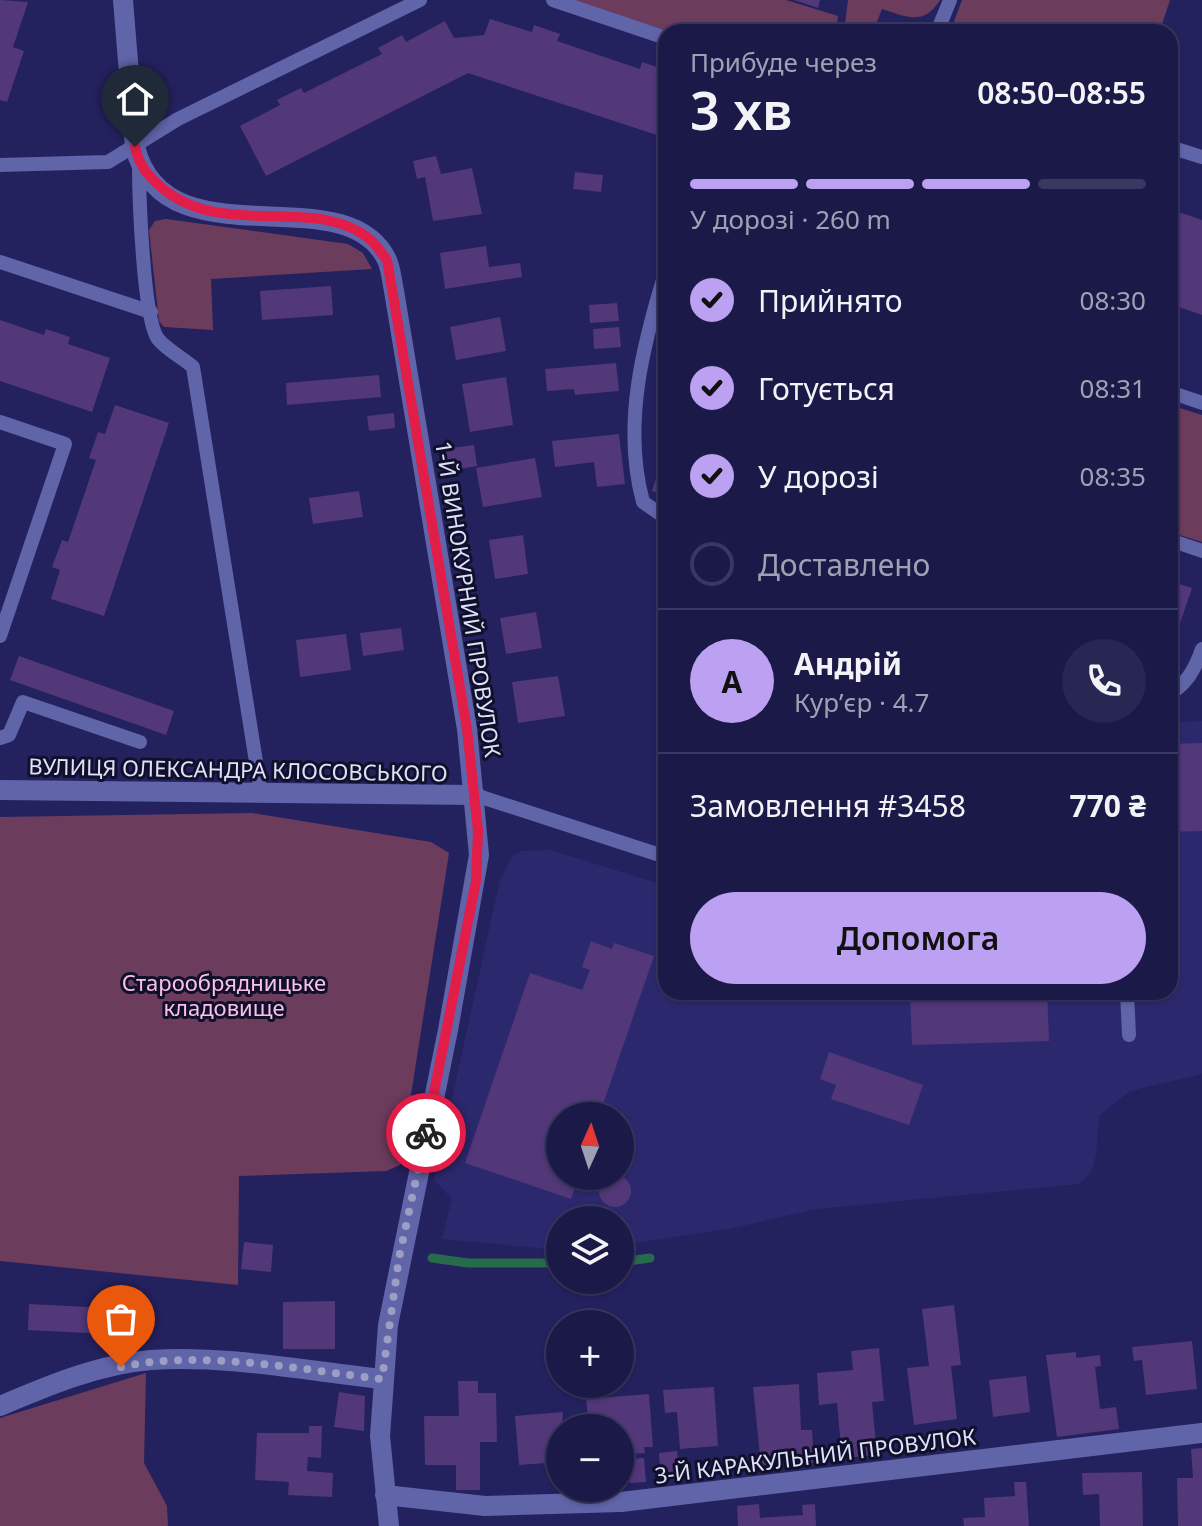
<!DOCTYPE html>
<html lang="uk">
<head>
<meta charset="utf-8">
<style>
	body { margin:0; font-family:"Noto Sans",sans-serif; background:#282652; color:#f1f3f6; height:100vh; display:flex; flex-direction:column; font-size:30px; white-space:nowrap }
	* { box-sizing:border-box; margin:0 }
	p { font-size:26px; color:#a0a0b4 }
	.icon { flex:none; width:44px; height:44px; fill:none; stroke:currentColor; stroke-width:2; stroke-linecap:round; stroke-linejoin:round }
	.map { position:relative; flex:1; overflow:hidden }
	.sheet { position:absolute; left:658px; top:24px; width:520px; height:976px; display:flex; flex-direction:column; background:#1b1947; border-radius:24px; box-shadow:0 2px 6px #0004,0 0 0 2px #393860 }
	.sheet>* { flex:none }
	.needle { width:52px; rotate:3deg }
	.fabs { position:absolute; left:546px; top:1102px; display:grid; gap:16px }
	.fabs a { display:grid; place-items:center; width:88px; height:88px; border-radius:50%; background:#1b1947; box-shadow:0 2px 6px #0004,0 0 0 2px #393860; font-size:40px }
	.pin { position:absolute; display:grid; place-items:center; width:68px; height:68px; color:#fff; margin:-82px -34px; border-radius:50% 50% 50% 0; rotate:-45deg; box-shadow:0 0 8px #0007 }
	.pin .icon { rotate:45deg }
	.courier { position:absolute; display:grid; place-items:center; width:80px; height:80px; margin:-40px; border:6px solid #e11d48; border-radius:50%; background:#fff; color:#222; box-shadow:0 2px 10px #0007 }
	.headline em { font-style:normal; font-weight:600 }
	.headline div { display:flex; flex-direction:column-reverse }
	.headline { display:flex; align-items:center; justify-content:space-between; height:136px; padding:0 32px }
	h1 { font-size:52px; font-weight:600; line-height:60px }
	.bar { display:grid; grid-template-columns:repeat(4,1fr); gap:12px 8px; align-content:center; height:96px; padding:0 32px }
	.bar i { height:10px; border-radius:6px; background:#393860 }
	.bar .on { background:#bca0f2 }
	.bar p { grid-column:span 4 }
	.line { display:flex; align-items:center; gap:20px; padding:0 32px; border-top:2px solid #393860 }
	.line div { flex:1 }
	.round { display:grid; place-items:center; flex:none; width:84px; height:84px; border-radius:42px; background:#282652 }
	ol { padding:0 32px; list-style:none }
	li { display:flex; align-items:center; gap:24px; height:88px }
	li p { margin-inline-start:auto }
	li .icon { padding:8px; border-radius:50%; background:#bca0f2; color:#111; stroke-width:4 }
	li:last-child { color:#a0a0b4 }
	li i { width:44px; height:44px; border:4px solid #393860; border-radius:50% }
	.action { display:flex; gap:16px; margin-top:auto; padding:16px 32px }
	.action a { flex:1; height:92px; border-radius:48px; background:#bca0f2; color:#111; font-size:32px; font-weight:600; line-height:92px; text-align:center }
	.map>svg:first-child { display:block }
</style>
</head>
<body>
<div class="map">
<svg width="1202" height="1526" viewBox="0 0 1202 1526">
	<rect width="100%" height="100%" fill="#24215f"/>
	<path fill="#2c286e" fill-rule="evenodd" d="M1202 721V1074L1130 1091 1099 1116 1096 1156 1091 1172 1079 1184 817 1209 728 1229 620 1245V1220H560V1250L442 1239 452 1199 434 1180 500 880 512 857 521 851 551 850 666 886V992H1170V722ZM560 1116H620V1176H560Z"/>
	<g fill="#6c3c5d">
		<polygon points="571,0 786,0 838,16 836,32 797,32 769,22 764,32 671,32"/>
		<path d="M848 0H940C924 26 907 17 882 9L873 32H844Z"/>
		<polygon points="962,0 1170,0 1161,27 1151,23 1148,32 950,32"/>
		<polygon points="166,219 348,244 363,253 372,269 211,279 213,330 164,327 159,321 149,230 155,221"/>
		<polygon points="1170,405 1202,415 1202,542 1170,532"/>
		<polygon points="252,813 431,842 449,853 400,1165 386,1171 239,1176 238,1285 0,1261 0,817"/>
		<polygon points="146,1373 144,1463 167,1506 168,1526 0,1526 0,1418"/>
	</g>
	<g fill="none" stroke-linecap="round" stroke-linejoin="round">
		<g stroke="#266b4b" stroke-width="9">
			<polyline points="432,1258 468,1263 560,1263"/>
			<polyline points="620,1262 650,1258"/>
		</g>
	</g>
	<g fill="#523779">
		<polygon points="0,0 28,2 13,47 24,51 7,102 0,100"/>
		<polygon points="794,0 820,0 818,8"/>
		<polygon points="490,19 532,32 534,25 560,34 557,41 640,69 642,62 666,70 666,138 468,73 266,176 240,126 280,105 277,100 301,88 304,93 382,54 378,48 402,35 406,42 445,21 454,38 484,35"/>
		<polygon points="436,156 441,174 472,168 482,214 433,221 425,177 417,179 413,161"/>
		<polygon points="575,172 603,175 601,192 573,189"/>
		<polygon points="1170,209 1202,220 1202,315 1170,304"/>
		<polygon points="486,246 489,267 520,263 522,277 445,289 440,253"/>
		<polygon points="331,286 333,315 262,320 260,291"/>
		<polygon points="617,303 619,321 590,323 589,305"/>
		<polygon points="500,317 506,351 456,360 450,327"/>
		<polygon points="0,320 44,335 46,329 70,337 68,344 110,358 92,412 0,381"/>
		<polygon points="619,327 621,347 594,349 593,329"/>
		<polygon points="616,363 619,391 575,395 574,389 547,391 545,369"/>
		<polygon points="379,375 381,397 287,405 286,383"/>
		<polygon points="506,377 513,425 470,432 462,384"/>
		<polygon points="115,405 169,423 104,616 51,599 60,570 52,567 62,540 68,542 96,460 89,458 98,432 105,434"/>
		<polygon points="394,413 395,428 369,431 367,416"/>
		<polygon points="619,434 625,484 597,487 594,462 555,467 552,441"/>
		<polygon points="474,445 477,466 446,471 443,449"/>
		<polygon points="535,458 542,497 483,507 476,468"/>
		<polygon points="662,460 666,461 666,495 652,491"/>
		<polygon points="359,491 363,517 313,524 309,498"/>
		<polygon points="523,535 528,574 495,579 489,540"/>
		<polygon points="1170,581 1192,588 1171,650 1170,650"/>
		<polygon points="536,612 542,648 506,654 500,618"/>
		<polygon points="401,628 404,650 363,656 360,633"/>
		<polygon points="346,634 351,670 300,677 296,640"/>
		<polygon points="19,656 174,711 166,735 10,680"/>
		<polygon points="558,676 565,716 518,723 512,682"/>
		<polygon points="1202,743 1202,831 1170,832 1170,744"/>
		<polygon points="591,941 612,949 614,943 654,956 599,1116 560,1116 560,1176 579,1176 571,1199 465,1163 530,973 582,990 590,970 582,967"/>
		<polygon points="797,992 827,992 824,1002"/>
		<polygon points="910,992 1047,992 1049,1041 912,1045"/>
		<polygon points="829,1052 923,1085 909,1125 831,1099 836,1085 820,1079"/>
		<circle cx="615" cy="1191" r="16"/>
		<polygon points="244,1242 273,1245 271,1272 241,1269"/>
		<polygon points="335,1301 335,1349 283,1349 283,1302"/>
		<polygon points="29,1304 108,1308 107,1334 28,1330"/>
		<polygon points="954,1305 961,1365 951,1366 957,1419 914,1425 907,1368 929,1366 922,1309"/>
		<polygon points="1192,1341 1197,1389 1146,1395 1142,1360 1134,1361 1132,1347"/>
		<polygon points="879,1348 884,1401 872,1402 877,1455 842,1458 837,1403 819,1405 817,1373 853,1370 851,1351"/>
		<polygon points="1076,1352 1076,1358 1100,1355 1101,1366 1095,1367 1100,1409 1116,1407 1119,1429 1057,1437 1046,1355"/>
		<polygon points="1026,1376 1030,1412 993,1417 989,1380"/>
		<polygon points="458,1381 478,1381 478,1393 496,1393 497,1442 480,1442 480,1490 456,1490 456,1465 425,1465 424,1416 459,1416"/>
		<polygon points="799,1384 801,1430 812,1430 814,1463 761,1466 753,1387"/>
		<polygon points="714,1387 718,1446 680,1449 677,1412 665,1413 663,1390"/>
		<polygon points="339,1392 365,1396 364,1431 334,1427"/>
		<polygon points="649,1394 653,1447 644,1447 645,1453 620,1455 620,1428 589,1428 586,1399"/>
		<polygon points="563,1412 560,1462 519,1465 515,1416"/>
		<polygon points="309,1426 322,1426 321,1458 308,1457 307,1471 333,1473 332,1497 288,1495 289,1482 255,1480 257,1433 309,1433"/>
		<polygon points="1202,1448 1202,1526 1178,1526 1177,1478 1193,1478 1191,1449"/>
		<polygon points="677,1451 680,1479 661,1481 659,1453"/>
		<polygon points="644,1458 646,1482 630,1483 628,1459"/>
		<polygon points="1142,1472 1143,1526 1100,1526 1099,1494 1083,1495 1082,1473"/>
		<polygon points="1014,1482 1026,1482 1029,1526 964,1526 963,1518 985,1517 984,1498 1015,1496"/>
		<polygon points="759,1504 760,1518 803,1515 802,1505 815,1504 816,1526 738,1526 737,1506"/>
	</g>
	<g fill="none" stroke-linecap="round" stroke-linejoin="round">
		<g stroke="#6064a8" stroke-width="14">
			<polyline points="553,0 666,38"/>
			<polyline points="937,32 950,0"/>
			<polyline points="1170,147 1202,157"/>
			<path d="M139 164C139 194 143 319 158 339 167 350 183 358 193 367L261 793"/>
			<polyline points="0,165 108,162 178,119 420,0"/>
			<polyline points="0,262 151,312"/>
			<path d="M666 270C643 344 622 425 643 502L666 518"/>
			<polyline points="1170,392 1202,403"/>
			<polyline points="0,422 65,444 0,636"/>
			<polyline points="1170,540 1202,551"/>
			<path d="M1170 694C1188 682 1195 669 1202 649"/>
			<polyline points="0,738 9,735 23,702 140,742"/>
			<polyline points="475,795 666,857"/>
			<polyline points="1127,992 1129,1035"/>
		</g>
		<g stroke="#6064a8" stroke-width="20">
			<path d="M123 0 135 147C165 267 345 173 387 260 391 269 392 281 394 291L467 729 479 855 448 1030 388 1325 380 1436 389 1526"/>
			<polyline points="0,790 475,795"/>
			<path d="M0 1406C47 1386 99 1364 151 1360 227 1355 307 1371 382 1379"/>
			<polyline points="385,1495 485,1506 621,1502 1202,1433"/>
		</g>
	</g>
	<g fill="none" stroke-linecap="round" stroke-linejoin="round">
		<path stroke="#9d9ec3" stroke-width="8" stroke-dasharray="0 14.4" d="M121 1367C200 1349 301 1370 382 1379L399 1258 426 1133"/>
		<path stroke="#e11d48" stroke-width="10" d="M135 147C139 165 147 175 161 187 222 240 311 195 367 237 375 242 381 253 387 260L467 729 478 831 476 881 426 1133"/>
	</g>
	<g text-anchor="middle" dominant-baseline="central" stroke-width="6" stroke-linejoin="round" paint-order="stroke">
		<g font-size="22" fill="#dee1f9" stroke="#10102b">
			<text transform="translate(469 599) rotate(81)">1-Й ВИНОКУРНИЙ ПРОВУЛОК</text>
			<text transform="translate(238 769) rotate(1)">ВУЛИЦЯ ОЛЕКСАНДРА КЛОСОВСЬКОГО</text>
			<text transform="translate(815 1455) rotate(-7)">3-Й КАРАКУЛЬНИЙ ПРОВУЛОК</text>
		</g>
		<g font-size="22" fill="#fbc0e7" stroke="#10102b">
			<text x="224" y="982">Старообрядницьке<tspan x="224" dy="25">кладовище</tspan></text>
		</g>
	</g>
</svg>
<div class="fabs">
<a><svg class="needle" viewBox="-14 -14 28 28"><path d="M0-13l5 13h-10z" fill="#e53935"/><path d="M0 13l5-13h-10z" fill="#a0a0b4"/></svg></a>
<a><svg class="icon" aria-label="layers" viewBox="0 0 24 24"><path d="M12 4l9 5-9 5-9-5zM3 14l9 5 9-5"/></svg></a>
<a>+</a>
<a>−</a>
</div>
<div class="pin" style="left:121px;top:1367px;background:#ea580c"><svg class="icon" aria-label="bag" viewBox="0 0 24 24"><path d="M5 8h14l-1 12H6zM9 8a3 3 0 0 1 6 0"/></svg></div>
<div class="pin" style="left:135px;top:147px;background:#1f2937"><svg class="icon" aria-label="home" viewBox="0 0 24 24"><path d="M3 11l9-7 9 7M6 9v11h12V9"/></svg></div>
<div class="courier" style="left:426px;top:1133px"><svg class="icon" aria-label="bike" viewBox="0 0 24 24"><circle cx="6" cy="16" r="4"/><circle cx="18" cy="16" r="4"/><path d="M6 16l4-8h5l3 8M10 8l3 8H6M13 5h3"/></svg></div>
<section class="sheet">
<div class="headline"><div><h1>3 хв</h1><p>Прибуде через</p></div><em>08:50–08:55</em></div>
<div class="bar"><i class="on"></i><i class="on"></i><i class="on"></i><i></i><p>У дорозі · 260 m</p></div>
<ol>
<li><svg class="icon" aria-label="check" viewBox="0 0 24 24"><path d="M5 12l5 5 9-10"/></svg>Прийнято<p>08:30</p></li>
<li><svg class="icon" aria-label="check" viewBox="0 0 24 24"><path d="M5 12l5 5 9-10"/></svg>Готується<p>08:31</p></li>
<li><svg class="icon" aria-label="check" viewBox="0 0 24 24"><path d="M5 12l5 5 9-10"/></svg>У дорозі<p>08:35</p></li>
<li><i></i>Доставлено</li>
</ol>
<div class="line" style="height:144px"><b class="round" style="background:#bca0f2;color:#111">А</b><div><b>Андрій</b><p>Кур’єр · 4.7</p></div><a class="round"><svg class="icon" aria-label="phone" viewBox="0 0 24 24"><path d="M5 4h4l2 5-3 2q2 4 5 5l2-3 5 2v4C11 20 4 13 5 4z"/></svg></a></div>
<div class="line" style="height:104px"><div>Замовлення #3458</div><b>770 ₴</b></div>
<div class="action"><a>Допомога</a></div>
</section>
</div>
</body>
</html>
